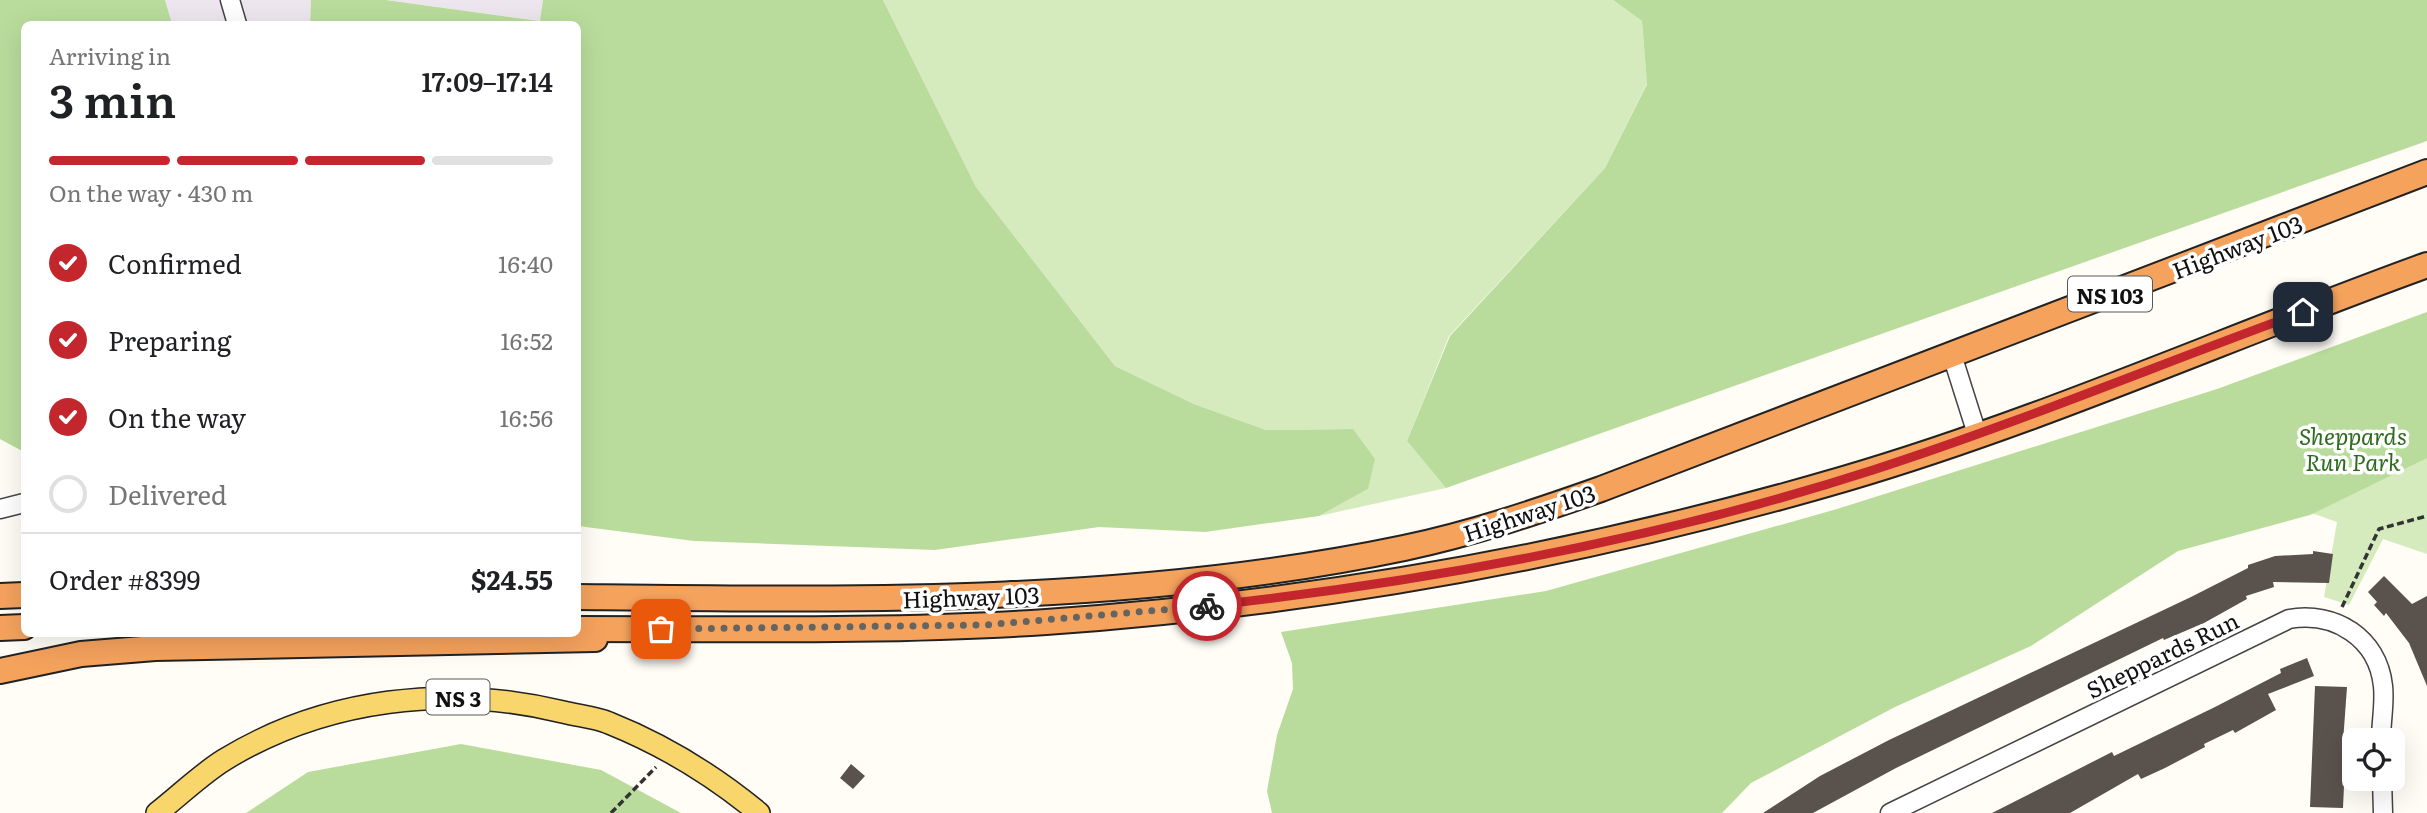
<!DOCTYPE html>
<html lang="en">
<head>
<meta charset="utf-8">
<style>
	body { margin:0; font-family:Literata,serif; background:#f2f2f2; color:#202124; height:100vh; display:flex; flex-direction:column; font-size:26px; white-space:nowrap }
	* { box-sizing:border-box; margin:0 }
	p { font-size:23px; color:#757577 }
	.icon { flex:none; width:38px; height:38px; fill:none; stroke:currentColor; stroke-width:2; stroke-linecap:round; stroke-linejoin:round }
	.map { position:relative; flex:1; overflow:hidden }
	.panel { position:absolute; left:21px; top:21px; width:560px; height:616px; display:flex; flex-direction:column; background:#fff; border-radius:10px; box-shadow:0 7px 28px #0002 }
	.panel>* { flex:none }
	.fabs { position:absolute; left:2342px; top:728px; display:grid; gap:14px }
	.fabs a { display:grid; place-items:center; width:63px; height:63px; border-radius:10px; background:#fff; box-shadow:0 7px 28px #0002; font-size:35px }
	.pin { position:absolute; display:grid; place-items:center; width:60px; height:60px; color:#fff; margin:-30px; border-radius:14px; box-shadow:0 4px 10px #0006 }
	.courier { position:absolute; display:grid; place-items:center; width:70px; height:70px; margin:-35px; border:5px solid #c4262e; border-radius:50%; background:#fff; color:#222; box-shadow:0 2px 9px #0007 }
	.head em { font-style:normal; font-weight:600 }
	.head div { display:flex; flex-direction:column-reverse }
	.head { display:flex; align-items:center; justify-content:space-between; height:119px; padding:0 28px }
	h1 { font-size:46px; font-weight:600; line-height:52px }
	.bar { display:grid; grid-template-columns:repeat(4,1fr); gap:10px 7px; align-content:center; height:84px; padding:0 28px }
	.bar i { height:9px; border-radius:5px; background:#e0e0e0 }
	.bar .current { background:#c4262e }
	.bar p { grid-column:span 4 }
	.line { display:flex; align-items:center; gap:18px; padding:0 28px; border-top:2px solid #e0e0e0 }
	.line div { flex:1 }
	ol { padding:0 28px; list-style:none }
	li { display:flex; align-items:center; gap:21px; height:77px }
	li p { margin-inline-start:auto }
	li .icon { padding:7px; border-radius:50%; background:#c4262e; color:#fff; stroke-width:4 }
	li:last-child { color:#757577 }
	li i { width:38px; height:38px; border:4px solid #e0e0e0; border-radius:50% }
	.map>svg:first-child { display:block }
</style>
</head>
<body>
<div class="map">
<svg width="2427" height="813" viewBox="0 0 2427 813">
	<rect width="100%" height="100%" fill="#fffdf5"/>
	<g fill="#eee6ef">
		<polygon points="165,0 311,0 310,24 172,24"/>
		<polygon points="386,0 543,0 541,21"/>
	</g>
	<g fill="#d5ebbd">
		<polygon points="883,0 1613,0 1642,21 1647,83 1605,168 1449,336 1407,441 1446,488 1319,516 1368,489 1353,429 1266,430 1194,404 1115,366 976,187"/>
		<polygon points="2427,343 2427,554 2383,539 2349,605 2324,597 2337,522 2286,504"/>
	</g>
	<g fill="#b9dc9c">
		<polygon points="0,0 165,0 172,24 24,24 24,452 0,439"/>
		<polygon points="311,0 386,0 540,21 543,0 883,0 976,187 1115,366 1194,404 1266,430 1353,429 1375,459 1368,489 1319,516 1205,532 1099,527 935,550 694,541 578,526 578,24 310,24"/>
		<polygon points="1613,0 2427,0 2427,141 1446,488 1407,441 1450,336 1605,168 1647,84 1642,21"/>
		<polygon points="2427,312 2427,458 2310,515 2178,551 2031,646 1895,707 1751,783 1722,813 1272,813 1267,791 1277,735 1293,689 1292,663 1281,632 1546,591 1837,509 2217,389"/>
		<polygon points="461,744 601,770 681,813 246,813 308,772"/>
	</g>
	<g fill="#5a524d">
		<polygon points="2313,551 2333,554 2329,583 2273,582 2274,587 2246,596 2247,599 2204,623 2164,640 2163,638 1896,768 1813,813 1763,813 1820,776 1889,740 2191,597 2248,568 2248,565 2275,556 2313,554"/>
		<polygon points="2384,576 2412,604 2427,596 2427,686 2409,643 2386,613 2384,616 2374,605 2377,602 2368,592"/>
		<polygon points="2307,658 2314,676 2268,694 2276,710 2235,733 2233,730 2204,744 2205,747 2165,768 2141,779 2138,774 2070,813 1992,813 2112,752 2114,756 2215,707 2281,673 2280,669"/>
		<polygon points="2315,686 2347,687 2343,742 2346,742 2343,808 2310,807"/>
		<polygon points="851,764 865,776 853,789 840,778"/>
	</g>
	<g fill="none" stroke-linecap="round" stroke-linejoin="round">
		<defs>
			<g id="minor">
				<polyline points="230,0 237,24"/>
				<polyline points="1952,355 1977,434"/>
				<polyline points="0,509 24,503"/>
				<polyline points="2382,779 2383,813"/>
				<path d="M1890 813 2289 619C2335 611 2378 638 2383 686 2385 703 2381 722 2381 740"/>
			</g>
			<path id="major" d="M157 813C179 796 200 775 224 760 325 698 449 684 563 712 578 716 595 717 609 723 664 745 713 775 759 813"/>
			<g id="highway">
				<polyline points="0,596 24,595"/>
				<path d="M578 597C853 600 1132 605 1404 548 1471 534 1536 512 1601 489L2427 172"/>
				<polyline points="0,628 24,627"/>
				<path d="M578 629C733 629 890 632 1046 622 1316 603 1584 555 1844 479 2042 421 2233 335 2427 265"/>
				<polyline points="0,671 81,654 155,648 595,639"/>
			</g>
		</defs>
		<use href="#minor" stroke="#444" stroke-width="21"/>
		<use href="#major" stroke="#222" stroke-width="24"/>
		<use href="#highway" stroke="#222" stroke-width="28"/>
		<g stroke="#333" stroke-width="3.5" stroke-dasharray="7 3.5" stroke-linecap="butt">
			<polyline points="2342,607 2379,529 2427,516"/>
			<polyline points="611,813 656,767"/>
		</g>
		<use href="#minor" stroke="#fff" stroke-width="18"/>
		<use href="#major" stroke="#f9d66b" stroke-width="21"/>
		<use href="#highway" stroke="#f5a25d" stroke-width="24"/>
	</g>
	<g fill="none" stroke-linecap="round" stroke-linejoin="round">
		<polyline stroke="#646461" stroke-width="7" stroke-dasharray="0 12.6" points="661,629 985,625 1207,606"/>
		<path stroke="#c4262e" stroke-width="9" d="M1207 606C1432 581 1657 540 1873 470 2018 423 2160 364 2303 312"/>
	</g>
	<g text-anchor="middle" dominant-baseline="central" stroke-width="7" stroke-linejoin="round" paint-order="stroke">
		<g fill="#fff" stroke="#585858" stroke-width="2">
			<rect x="2068" y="276.5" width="84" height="35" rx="5"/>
			<rect x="426.5" y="679.5" width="63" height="35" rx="5"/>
		</g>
		<g font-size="21" font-weight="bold" fill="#111">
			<text x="2110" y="294">NS 103</text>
			<text x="458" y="697">NS 3</text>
		</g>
		<g font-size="23" fill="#111" stroke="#fff">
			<text transform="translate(2237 246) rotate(-21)">Highway 103</text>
			<text transform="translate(1529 512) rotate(-18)">Highway 103</text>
			<text transform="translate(971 596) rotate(-2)">Highway 103</text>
			<text transform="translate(2162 654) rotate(-26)">Sheppards Run</text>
		</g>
		<g font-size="23" font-style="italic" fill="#2f6b1f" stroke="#fff">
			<text x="2353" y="435">Sheppards<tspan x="2353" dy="26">Run Park</tspan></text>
		</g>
	</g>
</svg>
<div class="fabs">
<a><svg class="icon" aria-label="locate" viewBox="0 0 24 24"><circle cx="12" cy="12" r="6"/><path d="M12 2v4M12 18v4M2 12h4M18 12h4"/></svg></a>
</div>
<div class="pin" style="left:661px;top:629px;background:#ea580c"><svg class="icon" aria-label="bag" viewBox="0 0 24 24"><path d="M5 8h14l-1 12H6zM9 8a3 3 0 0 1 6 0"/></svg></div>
<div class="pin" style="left:2303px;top:312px;background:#1f2937"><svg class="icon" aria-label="home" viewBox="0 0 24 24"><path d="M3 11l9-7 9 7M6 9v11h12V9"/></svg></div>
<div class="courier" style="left:1207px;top:606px"><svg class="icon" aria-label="bike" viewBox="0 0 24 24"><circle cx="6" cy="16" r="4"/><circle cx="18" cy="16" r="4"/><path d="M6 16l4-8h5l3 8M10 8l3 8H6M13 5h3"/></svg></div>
<section class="panel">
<div class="head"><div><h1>3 min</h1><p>Arriving in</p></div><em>17:09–17:14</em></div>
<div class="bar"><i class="current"></i><i class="current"></i><i class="current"></i><i></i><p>On the way · 430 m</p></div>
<ol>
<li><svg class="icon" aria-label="check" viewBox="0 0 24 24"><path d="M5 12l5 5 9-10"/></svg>Confirmed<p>16:40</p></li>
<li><svg class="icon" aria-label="check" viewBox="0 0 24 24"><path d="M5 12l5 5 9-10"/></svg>Preparing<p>16:52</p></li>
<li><svg class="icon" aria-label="check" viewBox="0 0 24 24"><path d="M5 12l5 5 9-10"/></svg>On the way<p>16:56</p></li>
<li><i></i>Delivered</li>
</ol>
<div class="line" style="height:91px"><div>Order #8399</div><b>$24.55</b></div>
</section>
</div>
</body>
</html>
